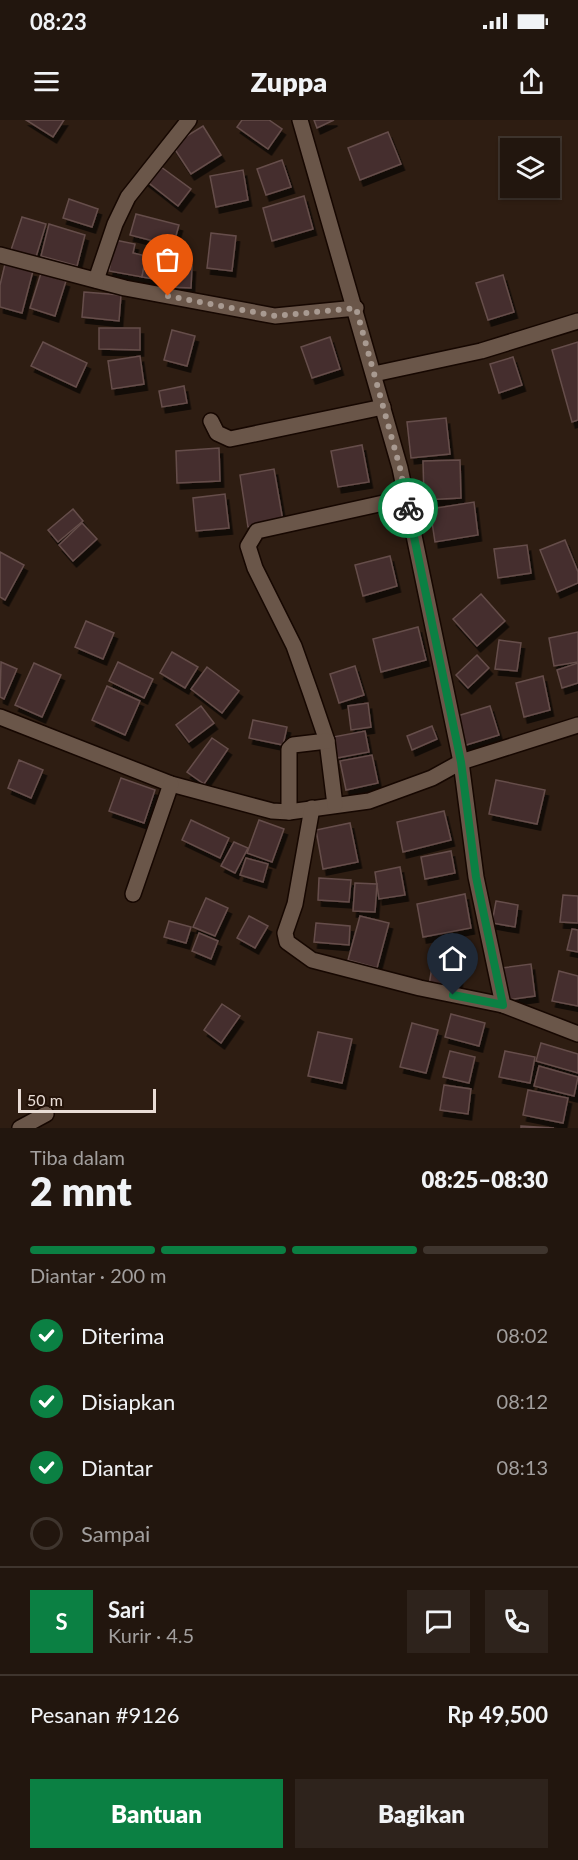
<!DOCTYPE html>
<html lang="id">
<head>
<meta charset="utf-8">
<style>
	body { margin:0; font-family:Lato,sans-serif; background:#2e231c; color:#f1f3f6; height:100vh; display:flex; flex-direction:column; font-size:22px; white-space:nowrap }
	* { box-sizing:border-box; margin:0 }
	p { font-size:20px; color:#a29f9e }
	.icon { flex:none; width:33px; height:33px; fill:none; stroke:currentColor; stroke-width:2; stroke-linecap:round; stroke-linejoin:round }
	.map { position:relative; height:1008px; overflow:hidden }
	.details { display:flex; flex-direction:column; background:#22160e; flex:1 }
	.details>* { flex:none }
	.tools { position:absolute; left:500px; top:18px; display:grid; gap:12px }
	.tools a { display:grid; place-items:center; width:60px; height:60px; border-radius:0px; background:#22160e; box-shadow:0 2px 4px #0004,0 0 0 2px #3f352e; font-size:30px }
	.scale { position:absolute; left:18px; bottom:15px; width:138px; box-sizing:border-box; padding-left:6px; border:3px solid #e9ddd6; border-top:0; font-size:16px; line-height:21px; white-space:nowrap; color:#e9ddd6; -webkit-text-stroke:4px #241309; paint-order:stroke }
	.pin { position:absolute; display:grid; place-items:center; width:51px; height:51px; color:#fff; margin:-62px -26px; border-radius:50% 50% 50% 0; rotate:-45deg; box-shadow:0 0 6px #0007 }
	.pin .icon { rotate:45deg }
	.courier { position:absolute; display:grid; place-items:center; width:60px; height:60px; margin:-30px; border:4px solid #0b8043; border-radius:50%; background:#fff; color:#222; box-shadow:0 2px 8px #0007 }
	.head em { font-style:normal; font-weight:800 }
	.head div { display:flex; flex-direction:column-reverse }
	.head { display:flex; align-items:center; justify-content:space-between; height:102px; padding:0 30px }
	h1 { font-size:39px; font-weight:800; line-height:45px }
	.bar { display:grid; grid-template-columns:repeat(4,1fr); gap:9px 6px; align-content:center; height:72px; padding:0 30px }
	.bar i { height:8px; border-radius:4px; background:#3f352e }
	.bar .on { background:#0b8043 }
	.bar p { grid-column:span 4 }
	.line { display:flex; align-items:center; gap:15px; padding:0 30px; border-top:2px solid #3f352e }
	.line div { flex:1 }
	.round { display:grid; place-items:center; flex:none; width:63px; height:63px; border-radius:0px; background:#2e231c }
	ol { padding:0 30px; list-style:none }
	li { display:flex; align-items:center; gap:18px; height:66px }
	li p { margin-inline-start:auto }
	li .icon { padding:6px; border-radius:50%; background:#0b8043; color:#fff; stroke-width:4 }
	li:last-child { color:#a29f9e }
	li i { width:33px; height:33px; border:3px solid #3f352e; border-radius:50% }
	.primary-button { display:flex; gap:12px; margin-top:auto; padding:12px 30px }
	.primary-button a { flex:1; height:69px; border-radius:0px; background:#0b8043; color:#fff; font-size:24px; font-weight:800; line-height:69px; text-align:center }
	.primary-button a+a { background:#2e231c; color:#f1f3f6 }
	.status { display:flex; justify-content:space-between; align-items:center; height:42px; padding:0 30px; background:#22160e; direction:ltr }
	.status svg { height:16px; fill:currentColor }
	header { display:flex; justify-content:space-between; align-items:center; height:78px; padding:0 30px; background:#22160e; font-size:27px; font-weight:800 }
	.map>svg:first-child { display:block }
</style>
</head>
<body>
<div class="status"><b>08:23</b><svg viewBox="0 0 49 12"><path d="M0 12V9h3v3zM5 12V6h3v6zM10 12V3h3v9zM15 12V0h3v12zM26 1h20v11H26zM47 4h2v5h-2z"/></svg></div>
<header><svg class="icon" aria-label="menu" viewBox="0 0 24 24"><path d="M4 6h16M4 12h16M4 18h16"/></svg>Zuppa<svg class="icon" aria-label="share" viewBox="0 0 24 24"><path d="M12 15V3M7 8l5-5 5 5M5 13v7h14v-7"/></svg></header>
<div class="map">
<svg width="578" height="1008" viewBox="0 0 578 1008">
	<defs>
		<filter id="shadow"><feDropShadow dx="3.5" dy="6" stdDeviation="0" flood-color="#0009"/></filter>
	</defs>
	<rect width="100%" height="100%" fill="#2e1d12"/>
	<g fill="#452f2d" stroke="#664e4b" stroke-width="1.5" filter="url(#shadow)">
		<polygon points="26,0 64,0 53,17"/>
		<polygon points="242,0 269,0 282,9 268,29 237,7"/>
		<polygon points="314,0 334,0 317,8"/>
		<polygon points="203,6 221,35 191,54 172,25"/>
		<polygon points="388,12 401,44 360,60 348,28"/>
		<polygon points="282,40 291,67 266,75 257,49"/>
		<polygon points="157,44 191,69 178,86 145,60"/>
		<polygon points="243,50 248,80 216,87 210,56"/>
		<polygon points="304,76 313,109 272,121 263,88"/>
		<polygon points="69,79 98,89 92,107 63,98"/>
		<polygon points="136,94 179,105 173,126 130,115"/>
		<polygon points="22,97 46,104 36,137 11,130"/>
		<polygon points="49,104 85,115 77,146 41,136"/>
		<polygon points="211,113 236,116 232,151 207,148"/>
		<polygon points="115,120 135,124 133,133 146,136 142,157 109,151"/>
		<polygon points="148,125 171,129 164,161 142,157"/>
		<polygon points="5,144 33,151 22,193 0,187 0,165"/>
		<polygon points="170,145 192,146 191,168 168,167"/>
		<polygon points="41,153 66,161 55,196 30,188"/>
		<polygon points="503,155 514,192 488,200 476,163"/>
		<polygon points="84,172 121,175 119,201 82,197"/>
		<polygon points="99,208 140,208 140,230 99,229"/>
		<polygon points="172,210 195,216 187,246 164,240"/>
		<polygon points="330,217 340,249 312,258 301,227"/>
		<polygon points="43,222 87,243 76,267 31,246"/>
		<polygon points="578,222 578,300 572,302 552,230"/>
		<polygon points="140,236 144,264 112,269 108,241"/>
		<polygon points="513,237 522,265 499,273 490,244"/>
		<polygon points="184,266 187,283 162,287 159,271"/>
		<polygon points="446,298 450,334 411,338 407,302"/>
		<polygon points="362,325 369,362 338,367 331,331"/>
		<polygon points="219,328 220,361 177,363 176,331"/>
		<polygon points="460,340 461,378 424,380 423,341"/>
		<polygon points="274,349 283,401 248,407 240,355"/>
		<polygon points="225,374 229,408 196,411 193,378"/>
		<polygon points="474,382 478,415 435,422 430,389"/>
		<polygon points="73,389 83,401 58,422 48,410"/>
		<polygon points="82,403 97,419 73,441 59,425"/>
		<polygon points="565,420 578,452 578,463 557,472 540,430"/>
		<polygon points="527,425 531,453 498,458 494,429"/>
		<polygon points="0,432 24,445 5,480 0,477"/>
		<polygon points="390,436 397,466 363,476 355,445"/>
		<polygon points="481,474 505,501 477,526 453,499"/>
		<polygon points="86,501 114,513 103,539 75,527"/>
		<polygon points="418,507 426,540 381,552 373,519"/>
		<polygon points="578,512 578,542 554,546 549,518"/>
		<polygon points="499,520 521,523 517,551 495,549"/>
		<polygon points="172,532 198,547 185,568 160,553"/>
		<polygon points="477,535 489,548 468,568 456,555"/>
		<polygon points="1,542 17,549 4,579 0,577"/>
		<polygon points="118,542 153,559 144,578 109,561"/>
		<polygon points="34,543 61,555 42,597 15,585"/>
		<polygon points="578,543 578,563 562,568 557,550"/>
		<polygon points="355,546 364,575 339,583 330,554"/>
		<polygon points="207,547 239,571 222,593 191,569"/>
		<polygon points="543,556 550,590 524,597 516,563"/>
		<polygon points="107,566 140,581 125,615 92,600"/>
		<polygon points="368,583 371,607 351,610 348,586"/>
		<polygon points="201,586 214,603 189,622 176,605"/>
		<polygon points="490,586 499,615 463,626 454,597"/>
		<polygon points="253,600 287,607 283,625 249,618"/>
		<polygon points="432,606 437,619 412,630 407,616"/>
		<polygon points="365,611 369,632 337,638 333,617"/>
		<polygon points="212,618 228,629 204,664 187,652"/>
		<polygon points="372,635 378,663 346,670 340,641"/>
		<polygon points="19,640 43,650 31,678 8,668"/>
		<polygon points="121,658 155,670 144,703 109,691"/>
		<polygon points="496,660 545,670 537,704 489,694"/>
		<polygon points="444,691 451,720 403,732 397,702"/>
		<polygon points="191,700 229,718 220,738 182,720"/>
		<polygon points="259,700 284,709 272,742 247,733"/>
		<polygon points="350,703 358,742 323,749 316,710"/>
		<polygon points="234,722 248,728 235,753 221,746"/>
		<polygon points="451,731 455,753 425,759 421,737"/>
		<polygon points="246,738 268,744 263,762 240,755"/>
		<polygon points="400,747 405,775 379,779 375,752"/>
		<polygon points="319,758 351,760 349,782 318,780"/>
		<polygon points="355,763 377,764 375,792 353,791"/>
		<polygon points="465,774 471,808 423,817 417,784"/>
		<polygon points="563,775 578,776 578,803 560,802"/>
		<polygon points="206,778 228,788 215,816 193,807"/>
		<polygon points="496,781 518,785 515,807 492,803"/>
		<polygon points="249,796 268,806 255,828 237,818"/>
		<polygon points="360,796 389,803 377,848 348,840"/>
		<polygon points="169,801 191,807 186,823 164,817"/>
		<polygon points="316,803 350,806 349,825 314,822"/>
		<polygon points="572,809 578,810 578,832 567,830"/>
		<polygon points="199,813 218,821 211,839 192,831"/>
		<polygon points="436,824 464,829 457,870 429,865"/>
		<polygon points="531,844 535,876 507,880 502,848"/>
		<polygon points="559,851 578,856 578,886 552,881"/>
		<polygon points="222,884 240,896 221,923 204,910"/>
		<polygon points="451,894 485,903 479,926 445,917"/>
		<polygon points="412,903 438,910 426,953 400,947"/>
		<polygon points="318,912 352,919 342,963 308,956"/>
		<polygon points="541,923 578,934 578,953 536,941"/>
		<polygon points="450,931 475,937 469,963 443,957"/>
		<polygon points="505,931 535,937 530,963 499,957"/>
		<polygon points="539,946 578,957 574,976 534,966"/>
		<polygon points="444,965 471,969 468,994 440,990"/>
		<polygon points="528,970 568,978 563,1003 523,995"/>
		<polygon points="521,1006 554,1008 521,1008"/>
	</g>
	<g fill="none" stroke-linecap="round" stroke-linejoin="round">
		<defs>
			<g id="minor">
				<polyline points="300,0 400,348 461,642 476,757 503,885 578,914"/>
				<polyline points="0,135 125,168 275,196 356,188"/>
				<polyline points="96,160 115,104 128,77 189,0"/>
				<polyline points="374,254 481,231 578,201"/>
				<polyline points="211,301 217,313 230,319 383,287"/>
				<polyline points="0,597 171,664 272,691 289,692 369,681 432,658 461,642 578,605"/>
				<polyline points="335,685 327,621 311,574 294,526 255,448 248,426 257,411 406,378"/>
				<polyline points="312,688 295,784 285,813 287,822 312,840 420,868 503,885"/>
				<polyline points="289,692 289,629 293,625 327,621"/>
				<polyline points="133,774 171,664"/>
				<polyline points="20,1008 46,994"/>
			</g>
		</defs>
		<use href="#minor" stroke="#160701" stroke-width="18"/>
		<use href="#minor" stroke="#6a5649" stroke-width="15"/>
	</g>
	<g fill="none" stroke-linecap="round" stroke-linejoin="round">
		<polyline stroke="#a89a91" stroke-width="6" stroke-dasharray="0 10.8" points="168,176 275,196 356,188 400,348 408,388"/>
		<polyline stroke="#0b8043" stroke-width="8" points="408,388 461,642 476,757 503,885 453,875"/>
	</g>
</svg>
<div class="tools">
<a><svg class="icon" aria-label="layers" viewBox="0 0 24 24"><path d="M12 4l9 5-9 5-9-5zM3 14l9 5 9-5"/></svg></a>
</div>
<div class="scale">50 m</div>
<div class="pin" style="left:168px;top:176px;background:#ea580c"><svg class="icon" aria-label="bag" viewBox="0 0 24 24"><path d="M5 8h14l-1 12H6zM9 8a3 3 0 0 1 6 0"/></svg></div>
<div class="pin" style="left:453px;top:875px;background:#1f2937"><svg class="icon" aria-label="home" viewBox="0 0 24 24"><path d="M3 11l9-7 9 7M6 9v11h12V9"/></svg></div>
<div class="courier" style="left:408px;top:388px"><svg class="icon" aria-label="bike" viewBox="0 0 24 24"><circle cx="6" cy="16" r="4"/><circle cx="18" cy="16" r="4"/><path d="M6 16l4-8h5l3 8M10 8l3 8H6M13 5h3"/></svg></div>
</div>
<section class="details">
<div class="head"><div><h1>2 mnt</h1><p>Tiba dalam</p></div><em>08:25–08:30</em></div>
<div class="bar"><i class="on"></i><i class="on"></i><i class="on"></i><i></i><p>Diantar · 200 m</p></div>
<ol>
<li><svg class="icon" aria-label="check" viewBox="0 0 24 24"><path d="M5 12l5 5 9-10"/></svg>Diterima<p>08:02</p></li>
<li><svg class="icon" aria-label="check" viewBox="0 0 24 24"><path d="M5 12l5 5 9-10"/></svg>Disiapkan<p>08:12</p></li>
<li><svg class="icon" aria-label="check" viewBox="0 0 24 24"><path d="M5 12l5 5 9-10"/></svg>Diantar<p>08:13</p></li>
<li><i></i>Sampai</li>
</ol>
<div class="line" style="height:108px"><b class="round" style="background:#0b8043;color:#fff">S</b><div><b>Sari</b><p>Kurir · 4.5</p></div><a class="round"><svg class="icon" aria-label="chat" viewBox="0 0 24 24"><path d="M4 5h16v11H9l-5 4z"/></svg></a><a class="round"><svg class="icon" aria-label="phone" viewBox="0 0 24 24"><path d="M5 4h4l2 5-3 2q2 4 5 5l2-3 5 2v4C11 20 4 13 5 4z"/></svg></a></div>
<div class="line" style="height:78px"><div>Pesanan #9126</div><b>Rp 49,500</b></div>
<div class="primary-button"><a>Bantuan</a><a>Bagikan</a></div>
</section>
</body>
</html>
